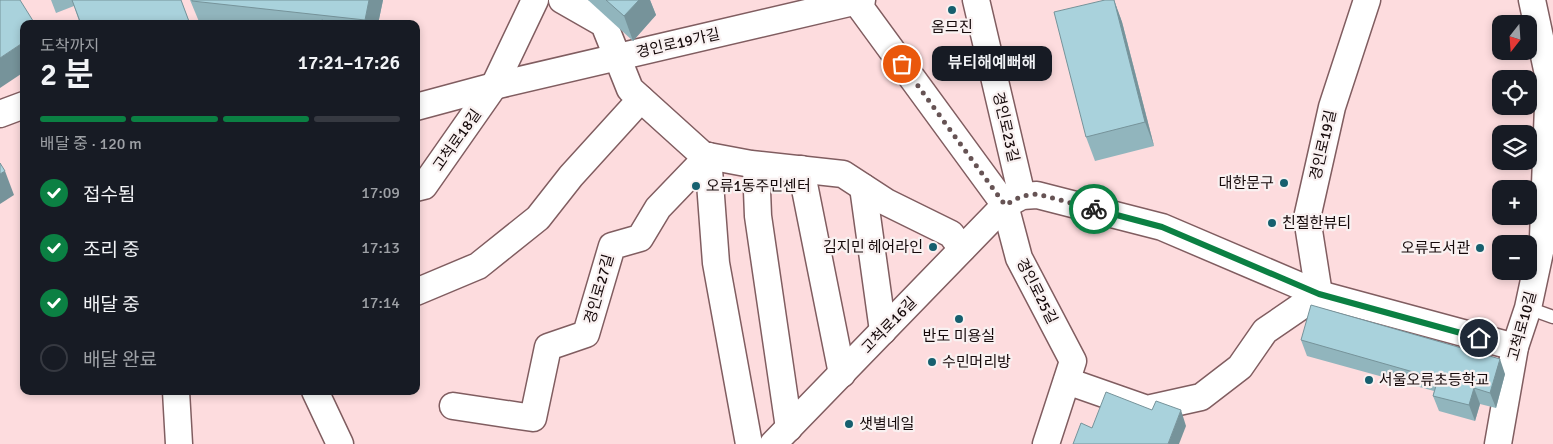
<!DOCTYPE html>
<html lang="ko">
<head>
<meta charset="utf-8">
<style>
	body { margin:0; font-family:Signika,"Noto Sans KR",sans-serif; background:#20242c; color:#f1f3f6; height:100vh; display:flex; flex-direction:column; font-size:19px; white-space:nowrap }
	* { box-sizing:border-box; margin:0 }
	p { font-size:16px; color:#9ea1a6 }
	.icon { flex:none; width:28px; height:28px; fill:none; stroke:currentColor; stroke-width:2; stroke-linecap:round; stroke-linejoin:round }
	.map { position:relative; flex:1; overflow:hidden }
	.sheet { position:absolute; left:20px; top:20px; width:400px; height:375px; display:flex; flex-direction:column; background:#171b24; border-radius:10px; box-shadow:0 2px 8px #0003 }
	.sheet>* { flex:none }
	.needle { width:32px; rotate:197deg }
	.controls { position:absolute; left:1492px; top:15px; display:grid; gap:10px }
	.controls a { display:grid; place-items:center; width:45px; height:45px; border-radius:10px; background:#171b24; box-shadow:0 2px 8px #0003; font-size:25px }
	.pin { position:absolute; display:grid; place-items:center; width:42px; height:42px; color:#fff; margin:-21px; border:2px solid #fff; border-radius:50%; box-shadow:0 1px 5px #0007 }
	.courier { position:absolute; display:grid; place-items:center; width:50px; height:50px; margin:-25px; border:4px solid #0b8043; border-radius:50%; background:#fff; color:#222; box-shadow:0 1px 6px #0007 }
	.bubble { position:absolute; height:35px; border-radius:10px; background:#171b24; box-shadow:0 2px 8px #0003; font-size:16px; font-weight:600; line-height:35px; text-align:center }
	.head em { font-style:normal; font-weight:600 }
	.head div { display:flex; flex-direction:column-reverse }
	.head { display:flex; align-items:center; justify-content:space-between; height:85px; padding:0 20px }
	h1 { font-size:32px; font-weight:600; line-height:38px }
	.bar { display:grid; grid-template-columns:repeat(4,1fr); gap:8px 5px; align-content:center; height:60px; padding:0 20px }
	.bar i { height:6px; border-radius:4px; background:#363941 }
	.bar .active { background:#0b8043 }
	.bar p { grid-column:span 4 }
	ol { padding:0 20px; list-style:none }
	li { display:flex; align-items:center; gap:15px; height:55px }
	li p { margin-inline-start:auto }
	li .icon { padding:5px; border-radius:50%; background:#0b8043; color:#fff; stroke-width:4 }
	li:last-child { color:#9ea1a6 }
	li i { width:28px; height:28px; border:2px solid #363941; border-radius:50% }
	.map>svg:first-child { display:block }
</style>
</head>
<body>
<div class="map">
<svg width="1553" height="444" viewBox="0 0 1553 444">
	<rect width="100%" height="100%" fill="#fddcde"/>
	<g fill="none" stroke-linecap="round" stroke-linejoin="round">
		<defs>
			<polyline id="lane" points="1528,308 1553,317"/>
			<g id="street">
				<polyline points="562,0 604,24 630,89 703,155 751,164 843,174 886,202 951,234 962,249"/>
				<polyline points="855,0 1005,205 1019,258 1073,361 1046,444"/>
				<polyline points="976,0 1022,196"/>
				<polyline points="416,107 494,86 862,0"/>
				<polyline points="0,114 24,105"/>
				<polyline points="708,156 716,263 749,444"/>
				<polyline points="756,165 758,216 789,428"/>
				<polyline points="801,169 842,374"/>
				<polyline points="863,187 883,331"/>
				<polyline points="416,188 424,186 494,86 535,0"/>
				<polyline points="416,292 478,266 538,218 571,176 641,99"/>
				<polyline points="1067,381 1147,409 1201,397 1240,367 1265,331 1319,294 1307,218 1332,107 1367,0"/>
				<polyline points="176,391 179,444"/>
				<polyline points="315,391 340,444"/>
				<polyline points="453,406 533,418 548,347 586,334 612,246 640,238 658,208 708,156"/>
				<polyline points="773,444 1005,205 1022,196 1037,195 1162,227 1319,294 1515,347"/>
				<polyline points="1498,444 1515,347 1528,308 1543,238 1549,79 1532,0"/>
			</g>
		</defs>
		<use href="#lane" stroke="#805d60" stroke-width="15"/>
		<use href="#street" stroke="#805d60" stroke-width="29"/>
		<use href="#lane" stroke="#fff" stroke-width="12"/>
		<use href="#street" stroke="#fff" stroke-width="26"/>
	</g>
	<g fill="#91b5bd">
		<polygon points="51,0 181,0 190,24 80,24 74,6 56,13"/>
		<polygon points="190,0 383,0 378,24 200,24"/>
		<polygon points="588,0 650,0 656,15 633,41"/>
		<polygon points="1114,0 1122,22 1154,146 1095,161 1086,137"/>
		<polygon points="1301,340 1505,374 1496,408 1480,404 1475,421 1439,411 1433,396 1434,391 1307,356"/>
	</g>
	<g fill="#76939a">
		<polygon points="369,0 383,0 378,24 367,24 365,20"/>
		<polygon points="639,0 650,0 656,15 633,41 624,16"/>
		<polygon points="1114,0 1122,22 1154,146 1145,122"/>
		<polygon points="24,42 24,72 0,88 0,58"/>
		<polygon points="5,171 14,195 0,204 0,174"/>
		<polygon points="1500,359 1505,374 1496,408 1490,393"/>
		<polygon points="1474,388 1480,404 1475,421 1469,405"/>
		<polygon points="1181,410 1186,426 1179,444 1168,444"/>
	</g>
	<g fill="#a9d2dc" stroke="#76939a">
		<polygon points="0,0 20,0 35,24 24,24 24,42 0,58"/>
		<polygon points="72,0 181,0 190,24 81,24"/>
		<polygon points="192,0 369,0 365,20 192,1"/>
		<polygon points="606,0 639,0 624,16"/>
		<polygon points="1105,0 1114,0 1145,122 1086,137 1054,12"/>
		<polygon points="323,20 324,24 307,24"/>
		<polygon points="0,163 5,171 0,174"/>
		<polygon points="1311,305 1500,359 1490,393 1474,388 1469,405 1433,396 1438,379 1301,340"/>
		<polygon points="1106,392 1152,410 1156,401 1181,410 1168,444 1073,444 1081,423 1092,428"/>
	</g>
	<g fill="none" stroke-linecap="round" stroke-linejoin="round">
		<polyline stroke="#665354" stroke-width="5" stroke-dasharray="0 9" points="902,64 1005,205 1022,196 1037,194 1094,209"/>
		<polyline stroke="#0b8043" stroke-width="6" points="1094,209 1162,227 1319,294 1479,338"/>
	</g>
	<g fill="#165f6e" stroke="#f9f1f1" stroke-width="2">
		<circle cx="952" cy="10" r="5"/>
		<circle cx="1284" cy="183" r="5"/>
		<circle cx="696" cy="186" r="5"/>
		<circle cx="1272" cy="223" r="5"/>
		<circle cx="933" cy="247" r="5"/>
		<circle cx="1480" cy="248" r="5"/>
		<circle cx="959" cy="319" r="5"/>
		<circle cx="932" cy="362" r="5"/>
		<circle cx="1369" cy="380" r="5"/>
		<circle cx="849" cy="424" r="5"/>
	</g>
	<g text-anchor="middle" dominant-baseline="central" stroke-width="4.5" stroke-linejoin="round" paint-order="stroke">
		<g font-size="15" fill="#15090a" stroke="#f9f1f1" text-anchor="start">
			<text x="952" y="27" text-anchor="middle">옴므진</text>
			<text x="1274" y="183" text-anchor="end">대한문구</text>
			<text x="706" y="186">오류1동주민센터</text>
			<text x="1282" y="223">친절한뷰티</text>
			<text x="923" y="247" text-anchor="end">김지민 헤어라인</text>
			<text x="1470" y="248" text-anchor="end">오류도서관</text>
			<text x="959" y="336" text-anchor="middle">반도 미용실</text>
			<text x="942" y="362">수민머리방</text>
			<text x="1379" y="380">서울오류초등학교</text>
			<text x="859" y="424">샛별네일</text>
		</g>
		<g font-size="15" fill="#15090a" stroke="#f9f1f1">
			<text transform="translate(678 43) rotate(-13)">경인로19가길</text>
			<text transform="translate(1006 127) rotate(77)">경인로23길</text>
			<text transform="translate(457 140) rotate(-55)">고척로18길</text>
			<text transform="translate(1323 145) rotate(-77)">경인로19길</text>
			<text transform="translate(599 289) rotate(-74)">경인로27길</text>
			<text transform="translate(1037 291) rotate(63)">경인로25길</text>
			<text transform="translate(889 325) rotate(-46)">고척로16길</text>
			<text transform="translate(1522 326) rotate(-75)">고척로10길</text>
		</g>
	</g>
</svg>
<div class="controls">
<a><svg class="needle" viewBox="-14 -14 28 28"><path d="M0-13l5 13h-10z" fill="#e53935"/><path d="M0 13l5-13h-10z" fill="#9ea1a6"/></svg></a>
<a><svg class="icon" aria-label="locate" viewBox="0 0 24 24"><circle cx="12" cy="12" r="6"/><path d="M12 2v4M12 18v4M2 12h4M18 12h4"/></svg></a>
<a><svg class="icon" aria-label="layers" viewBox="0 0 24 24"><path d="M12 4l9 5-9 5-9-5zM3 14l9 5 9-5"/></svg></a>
<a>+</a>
<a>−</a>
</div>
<div class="pin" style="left:902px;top:64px;background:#ea580c"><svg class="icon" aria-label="bag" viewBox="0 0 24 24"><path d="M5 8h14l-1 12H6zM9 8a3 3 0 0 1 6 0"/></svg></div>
<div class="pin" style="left:1479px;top:338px;background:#1f2937"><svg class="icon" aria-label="home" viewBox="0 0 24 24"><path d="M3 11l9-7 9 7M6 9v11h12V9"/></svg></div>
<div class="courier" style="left:1094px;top:209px"><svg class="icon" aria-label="bike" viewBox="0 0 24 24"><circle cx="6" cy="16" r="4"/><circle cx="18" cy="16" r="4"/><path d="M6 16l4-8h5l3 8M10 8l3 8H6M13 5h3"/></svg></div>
<div class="bubble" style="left:932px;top:46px;width:120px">뷰티해예뻐해</div>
<section class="sheet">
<div class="head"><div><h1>2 분</h1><p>도착까지</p></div><em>17:21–17:26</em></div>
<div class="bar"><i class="active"></i><i class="active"></i><i class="active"></i><i></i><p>배달 중 · 120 m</p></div>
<ol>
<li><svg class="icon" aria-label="check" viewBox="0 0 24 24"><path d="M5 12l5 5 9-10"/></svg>접수됨<p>17:09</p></li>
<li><svg class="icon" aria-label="check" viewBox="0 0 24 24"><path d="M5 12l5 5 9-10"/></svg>조리 중<p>17:13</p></li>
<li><svg class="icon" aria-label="check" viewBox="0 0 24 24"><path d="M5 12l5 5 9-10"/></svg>배달 중<p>17:14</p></li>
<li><i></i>배달 완료</li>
</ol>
</section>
</div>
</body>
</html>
